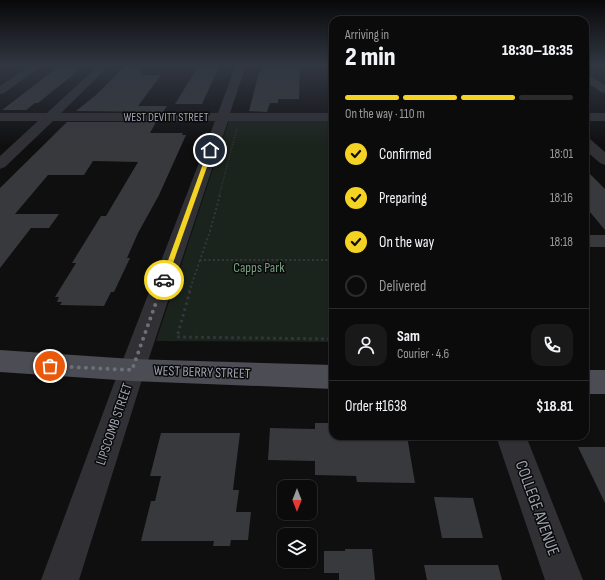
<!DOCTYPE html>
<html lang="en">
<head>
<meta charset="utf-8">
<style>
	body { margin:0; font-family:"Sofia Sans Condensed",sans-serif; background:#19191a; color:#f1f3f6; height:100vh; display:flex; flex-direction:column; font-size:15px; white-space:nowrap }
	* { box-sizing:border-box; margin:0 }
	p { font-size:13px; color:#9a9b9d }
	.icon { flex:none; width:22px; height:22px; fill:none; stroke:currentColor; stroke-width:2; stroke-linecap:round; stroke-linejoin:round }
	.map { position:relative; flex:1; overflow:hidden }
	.details { position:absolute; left:329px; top:16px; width:260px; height:424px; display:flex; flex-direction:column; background:#0b0b0c; border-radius:12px; box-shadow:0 1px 3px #0004,0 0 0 1px #2b2b2d }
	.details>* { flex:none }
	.needle { width:26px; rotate:180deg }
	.buttons { position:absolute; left:277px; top:480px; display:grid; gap:8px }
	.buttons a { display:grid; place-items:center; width:40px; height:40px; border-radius:8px; background:#0b0b0c; box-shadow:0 1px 3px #0004,0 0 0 1px #2b2b2d; font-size:20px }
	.pin { position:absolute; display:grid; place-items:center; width:34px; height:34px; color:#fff; margin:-17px; border:2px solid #fff; border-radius:50%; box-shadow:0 1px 4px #0007 }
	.courier { position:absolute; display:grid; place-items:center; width:40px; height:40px; margin:-20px; border:3px solid #f4d323; border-radius:50%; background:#fff; color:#222; box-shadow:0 1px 5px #0007 }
	.summary em { font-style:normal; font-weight:800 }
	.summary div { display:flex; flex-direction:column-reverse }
	.summary { display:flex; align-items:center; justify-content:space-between; height:68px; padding:0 16px }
	h1 { font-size:26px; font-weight:800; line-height:30px }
	.bar { display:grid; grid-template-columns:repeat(4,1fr); gap:6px 4px; align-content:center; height:48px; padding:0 16px }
	.bar i { height:5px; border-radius:3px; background:#2b2b2d }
	.bar .current { background:#f4d323 }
	.bar p { grid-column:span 4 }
	.line { display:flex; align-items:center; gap:10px; padding:0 16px; border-top:1px solid #2b2b2d }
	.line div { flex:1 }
	.round { display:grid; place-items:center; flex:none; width:42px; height:42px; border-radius:12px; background:#19191a }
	ol { padding:0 16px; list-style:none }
	li { display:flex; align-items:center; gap:12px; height:44px }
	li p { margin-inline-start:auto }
	li .icon { padding:4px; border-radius:50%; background:#f4d323; color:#111; stroke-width:4 }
	li:last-child { color:#9a9b9d }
	li i { width:22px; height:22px; border:2px solid #2b2b2d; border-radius:50% }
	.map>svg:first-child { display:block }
</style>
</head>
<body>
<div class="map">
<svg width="605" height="580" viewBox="0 0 605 580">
	<rect width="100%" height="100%" fill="#0f0f10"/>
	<polygon fill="#1b231d" points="229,120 333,121 333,342 156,341"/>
	<g fill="#38393d">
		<polygon points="64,65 85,65 38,103 35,103 26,110 2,110 58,67"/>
		<polygon points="199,65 220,65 202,104 175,104"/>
		<polygon points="263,65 300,65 299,99 278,99 278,103 270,103 267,112 249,111 259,72 262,71"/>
		<polygon points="125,66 143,66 138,71 143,71 140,75 161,75 138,106 167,106 163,112 76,111 96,95"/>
		<polygon points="67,122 156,122 150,133 183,133 182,135 186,135 159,195 138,233 127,258 130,258 114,292 111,292 104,306 60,305 62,302 57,302 59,297 55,297 76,263 72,263 101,216 106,216 138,162 93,161 84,175 48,175 15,214 59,214 49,228 31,228 0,268 0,188"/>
		<polygon points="585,169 605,189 605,230 585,206"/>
		<rect x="585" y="235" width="20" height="12"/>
		<polygon points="315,423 333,423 333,436 407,436 415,483 357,482 356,476 315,475 315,461 268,460 270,428 315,429"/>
		<polygon points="161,433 240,433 233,490 239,490 236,512 251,512 248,540 231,540 230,546 213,546 214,541 141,541 151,501 155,501 161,476 150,476"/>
		<polygon points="578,447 605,447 605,503"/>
		<polygon points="434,497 473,498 483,538 442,538"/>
		<polygon points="345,549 372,549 375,580 339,580 339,573 324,573 324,551 345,551"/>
		<polygon points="424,565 498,565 502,580 427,580"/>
	</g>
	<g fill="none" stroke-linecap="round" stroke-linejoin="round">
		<polyline stroke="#36363c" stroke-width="1.5" stroke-dasharray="1 1.5" stroke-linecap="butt" points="219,196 237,128"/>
		<g stroke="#36363c" stroke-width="2" stroke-dasharray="2 2.5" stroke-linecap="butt">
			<polyline points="220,195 210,231 200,260 333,260"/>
			<polyline points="189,292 200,260"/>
		</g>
		<polyline stroke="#36363c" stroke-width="3" stroke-dasharray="2.5 3.5" stroke-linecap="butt" points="190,291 177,337 333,339"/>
		<g fill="#303035" fill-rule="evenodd">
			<polygon points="31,65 43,65 4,93 0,94 0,86"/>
			<polygon points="99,65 110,65 61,113 218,113 236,65 246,65 230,113 333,113 333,121 228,121 145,370 79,580 41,580 119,370 215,121 53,121 5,167 0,169 0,156 38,121 0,121 0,113 47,113"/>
			<polygon points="585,73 605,85 605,93 601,92 585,81"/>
			<rect x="585" y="113" width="20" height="8"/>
			<polygon points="585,138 590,139 605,152 605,165 600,163 585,150"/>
			<polygon points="496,436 526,436 583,580 545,580"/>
		</g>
		<g fill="#4c4c54" fill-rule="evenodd">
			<polygon points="0,350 132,359 333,365 333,389 132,381 0,372"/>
			<rect x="585" y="370" width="20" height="24"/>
		</g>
	</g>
	<linearGradient id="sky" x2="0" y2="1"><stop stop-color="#080809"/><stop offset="0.45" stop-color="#313742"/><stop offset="1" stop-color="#313742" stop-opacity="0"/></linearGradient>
	<rect width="605" height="146" fill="url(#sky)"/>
	<polygon fill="#f4d323" points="210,149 213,150 167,280 166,282 162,282 161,280 208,150"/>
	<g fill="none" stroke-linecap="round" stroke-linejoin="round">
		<polyline stroke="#6d6f79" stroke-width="4" stroke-dasharray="0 7.2" points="50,366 132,370 164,280"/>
	</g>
	<g text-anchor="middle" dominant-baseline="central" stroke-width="3" stroke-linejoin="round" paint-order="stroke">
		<g font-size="12" fill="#9fa2b1" stroke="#0a0a0b">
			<text x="166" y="117">WEST DEVITT STREET</text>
		</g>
		<g font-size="14" fill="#769d7f" stroke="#0a0a0b">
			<text x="259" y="267">Capps Park</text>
		</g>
		<g font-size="14" fill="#9fa2b1" stroke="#0a0a0b">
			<text transform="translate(202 372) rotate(2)">WEST BERRY STREET</text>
			<text transform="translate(114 424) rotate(-71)">LIPSCOMB STREET</text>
		</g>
		<g font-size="17" fill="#9fa2b1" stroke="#0a0a0b">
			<text transform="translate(537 508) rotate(70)">COLLEGE AVENUE</text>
		</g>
	</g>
</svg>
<div class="buttons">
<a><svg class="needle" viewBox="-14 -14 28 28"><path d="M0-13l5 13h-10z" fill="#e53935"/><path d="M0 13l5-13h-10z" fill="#9a9b9d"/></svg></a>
<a><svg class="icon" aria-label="layers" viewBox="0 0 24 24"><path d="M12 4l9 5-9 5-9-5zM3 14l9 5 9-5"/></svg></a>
</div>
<div class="pin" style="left:50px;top:366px;background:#ea580c"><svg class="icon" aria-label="bag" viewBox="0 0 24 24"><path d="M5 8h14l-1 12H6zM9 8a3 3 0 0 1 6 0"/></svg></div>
<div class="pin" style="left:210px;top:150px;background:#1f2937"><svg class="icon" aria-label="home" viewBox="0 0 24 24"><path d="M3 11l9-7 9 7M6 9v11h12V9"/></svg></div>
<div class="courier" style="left:164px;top:280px"><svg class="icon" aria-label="car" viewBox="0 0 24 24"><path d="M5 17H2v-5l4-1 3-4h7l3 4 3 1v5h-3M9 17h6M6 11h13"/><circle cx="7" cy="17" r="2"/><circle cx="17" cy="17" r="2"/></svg></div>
<section class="details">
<div class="summary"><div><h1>2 min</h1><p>Arriving in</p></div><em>18:30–18:35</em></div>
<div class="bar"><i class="current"></i><i class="current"></i><i class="current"></i><i></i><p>On the way · 110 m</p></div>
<ol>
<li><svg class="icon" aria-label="check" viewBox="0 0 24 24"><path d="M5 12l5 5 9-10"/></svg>Confirmed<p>18:01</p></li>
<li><svg class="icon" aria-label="check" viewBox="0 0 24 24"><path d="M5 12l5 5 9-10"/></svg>Preparing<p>18:16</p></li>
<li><svg class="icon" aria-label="check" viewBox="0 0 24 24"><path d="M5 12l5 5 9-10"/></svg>On the way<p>18:18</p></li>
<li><i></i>Delivered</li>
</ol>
<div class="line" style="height:72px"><a class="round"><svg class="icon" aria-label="person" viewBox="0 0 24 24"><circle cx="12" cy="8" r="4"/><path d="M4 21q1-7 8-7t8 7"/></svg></a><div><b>Sam</b><p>Courier · 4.6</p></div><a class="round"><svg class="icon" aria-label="phone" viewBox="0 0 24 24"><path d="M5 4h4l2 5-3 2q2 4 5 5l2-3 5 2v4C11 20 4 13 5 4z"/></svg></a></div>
<div class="line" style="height:52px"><div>Order #1638</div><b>$18.81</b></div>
</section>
</div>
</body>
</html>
